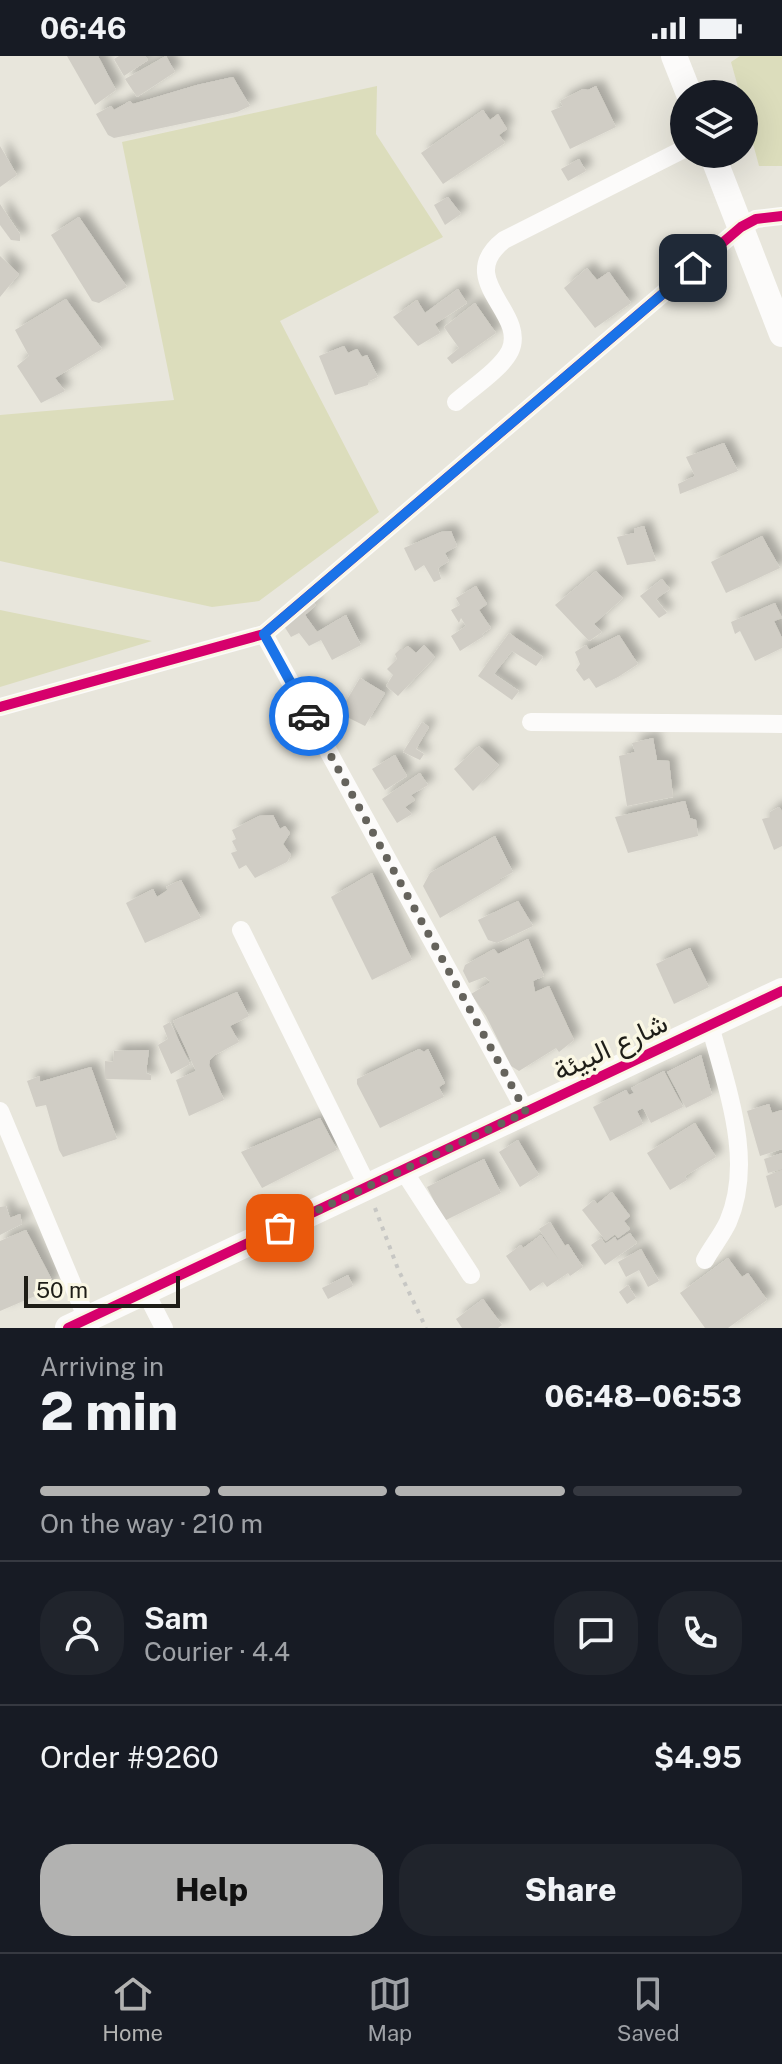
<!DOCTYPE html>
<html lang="en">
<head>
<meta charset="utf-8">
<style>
	body { margin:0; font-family:"Public Sans",Vazirmatn,sans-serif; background:#20242c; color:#f1f3f6; height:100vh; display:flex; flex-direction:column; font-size:30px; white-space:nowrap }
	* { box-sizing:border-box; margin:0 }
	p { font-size:26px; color:#9ea1a6 }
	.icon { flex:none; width:44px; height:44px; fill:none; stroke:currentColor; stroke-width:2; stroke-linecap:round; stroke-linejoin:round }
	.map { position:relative; height:1272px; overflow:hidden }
	.side { display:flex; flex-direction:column; background:#171b24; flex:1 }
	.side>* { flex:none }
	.controls { position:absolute; left:670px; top:24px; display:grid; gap:16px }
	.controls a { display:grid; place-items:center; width:88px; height:88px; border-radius:50%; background:#171b24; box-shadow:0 8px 32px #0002; font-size:40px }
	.scale { position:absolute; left:24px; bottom:20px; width:156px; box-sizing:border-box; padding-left:8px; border:4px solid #1e1d17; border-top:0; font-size:22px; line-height:28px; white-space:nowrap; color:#1e1d17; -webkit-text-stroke:6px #faf7e4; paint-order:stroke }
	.pin { position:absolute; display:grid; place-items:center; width:68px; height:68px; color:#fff; margin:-34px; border-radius:16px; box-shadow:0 4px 12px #0006 }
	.courier { position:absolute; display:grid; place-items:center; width:80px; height:80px; margin:-40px; border:6px solid #1a73e8; border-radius:50%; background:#fff; color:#222; box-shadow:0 2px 10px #0007 }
	.summary em { font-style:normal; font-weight:800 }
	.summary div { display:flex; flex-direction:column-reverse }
	.summary { display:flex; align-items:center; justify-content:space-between; height:136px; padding:0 40px }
	h1 { font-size:52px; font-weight:800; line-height:60px }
	.bar { display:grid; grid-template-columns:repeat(4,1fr); gap:12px 8px; align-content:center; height:96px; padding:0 40px }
	.bar i { height:10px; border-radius:6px; background:#363941 }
	.bar .selected { background:#b2b2b1 }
	.bar p { grid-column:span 4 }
	.line { display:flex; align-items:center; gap:20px; padding:0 40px; border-top:2px solid #363941 }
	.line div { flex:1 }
	.round { display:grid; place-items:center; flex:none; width:84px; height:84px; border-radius:32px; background:#20242c }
	.cta { display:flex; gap:16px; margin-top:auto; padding:16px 40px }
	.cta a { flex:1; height:92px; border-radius:32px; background:#b2b2b1; color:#111; font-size:32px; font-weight:800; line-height:92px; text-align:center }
	.cta a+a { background:#20242c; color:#f1f3f6 }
	.status { display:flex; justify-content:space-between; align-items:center; height:56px; padding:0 40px; background:#171b24; direction:ltr }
	.status svg { height:22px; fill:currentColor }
	.tabs { display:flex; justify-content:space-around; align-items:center; height:112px; border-top:2px solid #363941; background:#171b24; font-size:22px; color:#9ea1a6 }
	.tabs a { display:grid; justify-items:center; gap:4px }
	.tabs .selected { color:#b2b2b1 }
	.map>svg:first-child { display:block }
</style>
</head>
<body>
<div class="status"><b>06:46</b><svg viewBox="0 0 49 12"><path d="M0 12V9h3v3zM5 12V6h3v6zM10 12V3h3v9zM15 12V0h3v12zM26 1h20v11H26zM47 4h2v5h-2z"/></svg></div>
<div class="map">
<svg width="782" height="1272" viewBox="0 0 782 1272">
	<defs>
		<filter id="shadow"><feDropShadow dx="7" dy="-7" stdDeviation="4" flood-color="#0004"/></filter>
	</defs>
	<rect width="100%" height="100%" fill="#e8e6dc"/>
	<g fill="#dcddbc">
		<polygon points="740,0 782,0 782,110 759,110 744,54 744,38 740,38 731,6"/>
		<polygon points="377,30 376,78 443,181 280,265 379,456 259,545 212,551 0,505 0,359 174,344 122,86"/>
		<polygon points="0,554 152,585 0,631"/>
	</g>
	<g fill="#d0cdc5" filter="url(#shadow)">
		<polygon points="67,0 98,0 116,34 95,49"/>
		<polygon points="119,0 145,0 148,4 124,20 114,3"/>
		<polygon points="166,0 175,16 137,41 125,23"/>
		<polygon points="233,21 250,50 237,56 114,82 108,79 96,58 111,50 114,54 130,45 133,48 197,29"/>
		<polygon points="596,30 616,71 570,93 551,55 563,50 560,45 583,33 588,34"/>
		<polygon points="483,54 490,64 498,58 507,73 499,79 505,87 443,128 421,97"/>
		<polygon points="0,90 17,119 0,131"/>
		<polygon points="579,103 586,115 568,125 561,113"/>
		<polygon points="448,141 461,158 445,169 434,149"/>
		<polygon points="0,148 20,178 20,185 11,184 0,169"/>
		<polygon points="79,161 127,231 99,247 92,245 51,179"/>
		<polygon points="0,200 19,218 0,241"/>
		<polygon points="587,212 597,224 609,216 631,247 595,272 564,232"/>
		<polygon points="458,233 467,247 435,268 440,277 418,290 393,261 417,244 425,257"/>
		<polygon points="66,243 102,293 55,322 65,335 41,347 17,310 29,300 15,274"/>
		<polygon points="475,247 496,277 452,308 447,302 459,292 444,271"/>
		<polygon points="344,290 348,297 357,293 362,301 367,299 378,321 369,325 368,329 335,339 319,300"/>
		<polygon points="724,387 738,415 680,438 678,428 695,420 686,401"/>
		<polygon points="644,470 656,505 627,509 617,481 634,477 634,473"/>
		<polygon points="451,475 457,490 445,497 449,505 438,512 441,523 434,526 424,509 415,515 404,492 441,476"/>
		<polygon points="762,480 780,512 726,537 711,506"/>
		<polygon points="596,515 623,542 594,568 602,576 589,585 555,549"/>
		<polygon points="662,523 670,533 656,543 667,557 659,562 640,540"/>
		<polygon points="476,530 487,548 479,554 491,572 482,578 484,580 460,595 451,580 466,570 461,562 459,567 451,554 460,549 456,542"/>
		<polygon points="311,545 316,549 305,559 317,576 346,559 361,589 332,604 321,584 309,590 299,577 291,581 284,570"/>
		<polygon points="775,547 782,562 774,565 782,582 782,592 755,605 740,575 735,578 731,566"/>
		<polygon points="509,577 543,601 536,610 512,595 494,618 519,635 512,644 478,620"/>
		<polygon points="619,579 638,608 618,621 596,632 589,622 584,625 576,614 580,608 575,596 586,589 589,594"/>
		<polygon points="424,589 435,601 398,640 386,630 393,619 387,613 397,603 395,598 400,593 404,593 408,590 416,597"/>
		<polygon points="360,622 385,637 365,670 339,657"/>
		<polygon points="422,666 429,671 416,693 424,698 420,704 403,696"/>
		<polygon points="653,682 657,704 669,705 673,741 627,750 619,700 635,696 632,687"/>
		<polygon points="479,690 499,709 473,735 454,713"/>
		<polygon points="395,699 407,720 385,734 372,713"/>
		<polygon points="420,717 428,729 411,739 415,744 405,751 412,758 397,767 382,743"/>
		<polygon points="685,745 690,762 696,764 698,780 628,797 615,761"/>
		<polygon points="779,751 782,755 782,790 774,794 762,763 770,761 770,756"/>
		<polygon points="273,759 280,773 285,770 290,777 283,788 291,799 287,806 255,822 246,809 239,813 231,797 237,795 232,785 236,783 232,774 259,760"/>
		<polygon points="495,780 513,816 500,823 500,827 440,862 423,830 430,817"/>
		<polygon points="372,817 412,904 372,924 331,841"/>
		<polygon points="181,824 201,862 145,887 126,847 153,833 157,841 168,834 166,831"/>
		<polygon points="518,845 533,870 497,887 488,884 478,864"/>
		<polygon points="528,883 544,920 533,925 535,936 549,930 574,984 559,996 556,992 519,1015 511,1010 486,960 471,938 491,926 485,921 469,927 463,915 465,909 494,893 498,898"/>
		<polygon points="690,892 709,931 674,948 656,908"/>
		<polygon points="237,936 249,960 230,970 239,986 215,999 210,1004 209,1009 224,1044 189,1060 176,1024 196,1015 173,965"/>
		<polygon points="170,966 190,1008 171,1018 158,989 168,983 163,970"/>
		<polygon points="419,993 424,996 428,993 445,1027 439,1031 444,1041 380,1072 357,1028 357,1023"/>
		<polygon points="149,994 146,1017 151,1019 151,1024 105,1023 105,1005 113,1006 114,995"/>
		<polygon points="701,999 712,1039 686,1052 667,1016"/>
		<polygon points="91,1011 117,1083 63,1101 59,1094 46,1049 36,1051 27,1025 40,1020 40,1026 43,1025"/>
		<polygon points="664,1015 683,1051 651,1067 643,1052 637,1055 643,1068 610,1085 593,1051 626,1034 629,1039 634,1037 631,1032"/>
		<polygon points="769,1048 772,1057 782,1054 782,1093 760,1100 747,1055"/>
		<polygon points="320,1062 337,1094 262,1132 241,1096"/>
		<polygon points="695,1067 716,1101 685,1120 687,1124 670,1134 647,1097"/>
		<polygon points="518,1084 539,1119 520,1131 499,1096"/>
		<polygon points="782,1097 782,1113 768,1117 764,1103"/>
		<polygon points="484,1103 501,1137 444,1165 427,1131"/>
		<polygon points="782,1114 782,1149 775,1152 766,1120"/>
		<polygon points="612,1136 630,1160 624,1165 630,1173 618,1182 615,1178 606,1185 582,1154 594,1144 597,1148"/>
		<polygon points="6,1150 10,1162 20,1158 22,1168 0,1179 0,1151"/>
		<polygon points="550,1166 565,1190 568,1188 583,1211 570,1220 568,1217 547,1231 543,1226 530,1235 506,1200 521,1189 523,1192 541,1179 559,1204 539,1173"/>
		<polygon points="26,1174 53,1226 42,1237 0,1255 0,1185"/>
		<polygon points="630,1177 637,1187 605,1209 591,1189 601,1182 605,1188 615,1181 617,1185"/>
		<polygon points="641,1193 659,1225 648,1231 639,1214 626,1221 618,1206"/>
		<polygon points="728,1202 742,1221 748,1217 767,1244 728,1272 705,1272 680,1237"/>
		<polygon points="348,1219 353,1230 328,1243 322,1232"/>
		<polygon points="628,1229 636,1242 627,1248 619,1236"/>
		<polygon points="483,1243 502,1269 498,1272 462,1272 456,1263"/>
	</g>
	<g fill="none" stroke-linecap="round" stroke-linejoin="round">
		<polyline stroke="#c7c7c4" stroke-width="4" stroke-dasharray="4 6" stroke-linecap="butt" points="375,1152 398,1213 426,1272"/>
		<g stroke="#fcfbfa" stroke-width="18">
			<path d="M456 346C472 332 501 313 510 295 528 256 453 224 504 184L684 93"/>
			<polyline points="264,578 526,1056"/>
			<polyline points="0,651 264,578 741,171 756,163 782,160"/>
			<polyline points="531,666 782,668"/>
			<polyline points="241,874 368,1131"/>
			<polyline points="0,1055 87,1263"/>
			<polyline points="403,1114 471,1219"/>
			<path d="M705 1204C712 1191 722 1179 728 1166 755 1104 726 1031 710 969"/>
			<polyline points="145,1235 164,1272"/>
		</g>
		<g stroke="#fcfbfa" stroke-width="26">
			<polyline points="674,0 689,38"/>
			<polyline points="712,98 782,278"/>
			<polyline points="68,1272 782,935"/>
		</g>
		<defs>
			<g id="cycleway">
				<polyline points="0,651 264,578 741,171 756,163 782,160"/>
				<polyline points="68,1272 782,935"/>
			</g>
		</defs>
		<use href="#cycleway" stroke="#faf7e4" stroke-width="15"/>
		<use href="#cycleway" stroke="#d6006c" stroke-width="10"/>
	</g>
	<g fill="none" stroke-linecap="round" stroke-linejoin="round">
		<polyline stroke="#65635c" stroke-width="8" stroke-dasharray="0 14.4" points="280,1172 526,1056 309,660"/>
		<polyline stroke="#1a73e8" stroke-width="10" points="309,660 264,578 693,212"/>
	</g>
	<g text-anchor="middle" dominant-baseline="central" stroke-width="7" stroke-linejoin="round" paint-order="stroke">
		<g font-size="28" fill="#1e1d17" stroke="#faf7e4">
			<text transform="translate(610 990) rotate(-25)">شارع البيئة</text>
		</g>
	</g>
</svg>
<div class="controls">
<a><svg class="icon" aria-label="layers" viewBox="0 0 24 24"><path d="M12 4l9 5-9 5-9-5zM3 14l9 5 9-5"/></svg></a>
</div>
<div class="scale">50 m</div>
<div class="pin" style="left:280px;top:1172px;background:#ea580c"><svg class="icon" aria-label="bag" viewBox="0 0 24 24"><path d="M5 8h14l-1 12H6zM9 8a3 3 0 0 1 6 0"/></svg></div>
<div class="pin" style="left:693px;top:212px;background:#1f2937"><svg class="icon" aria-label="home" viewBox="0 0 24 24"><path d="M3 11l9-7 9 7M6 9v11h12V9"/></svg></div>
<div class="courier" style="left:309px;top:660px"><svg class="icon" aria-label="car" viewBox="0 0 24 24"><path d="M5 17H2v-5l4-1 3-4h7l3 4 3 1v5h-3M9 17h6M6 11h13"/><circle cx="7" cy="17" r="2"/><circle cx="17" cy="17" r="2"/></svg></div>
</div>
<section class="side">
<div class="summary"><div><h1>2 min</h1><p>Arriving in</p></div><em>06:48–06:53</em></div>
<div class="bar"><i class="selected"></i><i class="selected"></i><i class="selected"></i><i></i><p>On the way · 210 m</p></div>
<div class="line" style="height:144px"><a class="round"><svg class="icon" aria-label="person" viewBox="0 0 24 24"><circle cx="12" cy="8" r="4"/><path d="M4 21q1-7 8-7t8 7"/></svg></a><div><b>Sam</b><p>Courier · 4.4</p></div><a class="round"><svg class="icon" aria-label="chat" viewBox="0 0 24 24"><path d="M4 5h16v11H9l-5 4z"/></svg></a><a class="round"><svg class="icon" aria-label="phone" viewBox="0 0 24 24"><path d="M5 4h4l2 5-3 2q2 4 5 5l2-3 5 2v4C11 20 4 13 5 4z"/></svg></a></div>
<div class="line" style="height:104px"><div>Order #9260</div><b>$4.95</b></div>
<div class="cta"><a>Help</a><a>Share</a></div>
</section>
<nav class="tabs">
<a class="selected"><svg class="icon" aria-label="home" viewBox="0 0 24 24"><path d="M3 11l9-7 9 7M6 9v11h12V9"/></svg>Home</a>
<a><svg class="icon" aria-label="map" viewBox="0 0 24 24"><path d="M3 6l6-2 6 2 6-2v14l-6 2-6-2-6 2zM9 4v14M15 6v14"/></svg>Map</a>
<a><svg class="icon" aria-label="saved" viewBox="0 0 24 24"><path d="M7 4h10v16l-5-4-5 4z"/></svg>Saved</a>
</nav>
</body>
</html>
